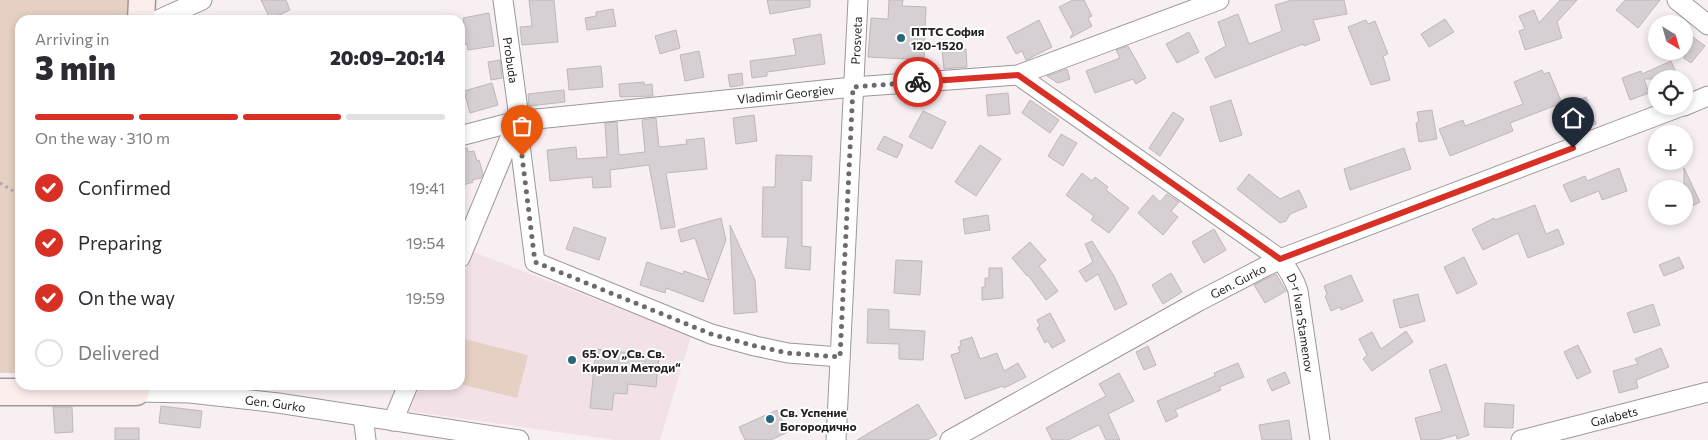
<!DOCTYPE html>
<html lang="en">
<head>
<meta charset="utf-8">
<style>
	body { margin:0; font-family:Commissioner,sans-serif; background:#f7f7f7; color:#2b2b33; height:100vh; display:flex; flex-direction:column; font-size:19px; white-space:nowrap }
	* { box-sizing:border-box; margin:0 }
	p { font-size:16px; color:#7c7c81 }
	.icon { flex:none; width:28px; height:28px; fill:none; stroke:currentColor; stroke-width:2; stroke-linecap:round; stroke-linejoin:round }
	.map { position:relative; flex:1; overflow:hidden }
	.panel { position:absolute; left:15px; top:15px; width:450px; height:375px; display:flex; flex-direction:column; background:#fff; border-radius:15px; box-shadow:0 2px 8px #0003 }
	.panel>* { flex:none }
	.needle { width:32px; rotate:143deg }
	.buttons { position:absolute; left:1648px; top:15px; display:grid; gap:10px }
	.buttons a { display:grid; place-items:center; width:45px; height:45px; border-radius:50%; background:#fff; box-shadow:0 2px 8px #0003; font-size:25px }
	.pin { position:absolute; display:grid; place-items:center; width:42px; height:42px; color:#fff; margin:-51px -21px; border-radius:50% 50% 50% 0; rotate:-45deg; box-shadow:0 0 5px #0007 }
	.pin .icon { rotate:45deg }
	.courier { position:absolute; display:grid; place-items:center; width:50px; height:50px; margin:-25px; border:4px solid #d93025; border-radius:50%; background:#fff; color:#222; box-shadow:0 1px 6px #0007 }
	.overview em { font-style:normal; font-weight:800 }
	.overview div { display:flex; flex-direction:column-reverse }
	.overview { display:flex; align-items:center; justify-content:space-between; height:85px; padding:0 20px }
	h1 { font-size:32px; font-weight:800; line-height:38px }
	.bar { display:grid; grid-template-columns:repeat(4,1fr); gap:8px 5px; align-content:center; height:60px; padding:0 20px }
	.bar i { height:6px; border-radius:4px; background:#e1e1e2 }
	.bar .on { background:#d93025 }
	.bar p { grid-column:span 4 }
	ol { padding:0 20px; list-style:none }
	li { display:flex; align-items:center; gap:15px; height:55px }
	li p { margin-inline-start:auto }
	li .icon { padding:5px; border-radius:50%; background:#d93025; color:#fff; stroke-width:4 }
	li:last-child { color:#7c7c81 }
	li i { width:28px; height:28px; border:2px solid #e1e1e2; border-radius:50% }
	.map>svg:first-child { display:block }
</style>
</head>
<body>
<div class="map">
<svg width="1708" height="440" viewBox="0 0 1708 440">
	<rect width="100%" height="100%" fill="#f7eff1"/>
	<polygon fill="#f2e1e6" points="473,252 691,336 660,440 615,440 408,411 418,385 460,385 460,284"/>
	<g fill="#e6d0c3">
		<polygon points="0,0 128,0 128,20 20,20 20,373 0,373"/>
		<polygon points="460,338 528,355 517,398 460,384"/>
	</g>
	<g fill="#d6cfd4" stroke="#beb8bd">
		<polygon points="261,0 286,0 290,10 270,19"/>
		<polygon points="529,0 554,0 558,42 522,45 520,27 532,26"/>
		<polygon points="767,0 810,0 810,7 770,14"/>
		<polygon points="889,0 903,0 902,6 926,7 924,60 868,57 871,18 888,19"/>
		<polygon points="1073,0 1084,0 1092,16 1088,18 1092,26 1070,38 1073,33 1059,7"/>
		<polygon points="1292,0 1344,0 1347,14 1313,20 1320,40 1304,46 1303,44 1215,78 1205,58 1226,46 1218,22 1238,14 1249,44 1282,31 1275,5"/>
		<polygon points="1560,0 1577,0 1557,22 1562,38 1525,50 1519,31 1525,29 1519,16 1534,10 1539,23"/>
		<polygon points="1625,0 1660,0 1638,28 1616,10"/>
		<polygon points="613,9 616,26 587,30 585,18 596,16 596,12"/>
		<polygon points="489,13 494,46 468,50 467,44 460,45 460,28 464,24 463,18"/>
		<polygon points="1445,19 1454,32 1429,47 1421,34"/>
		<polygon points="1039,20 1052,47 1026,60 1022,51 1016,54 1007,37"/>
		<polygon points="1366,20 1368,24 1375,21 1388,54 1383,56 1390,80 1371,85 1348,27"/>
		<polygon points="676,30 680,48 660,54 655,36"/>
		<polygon points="1189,32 1199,52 1177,63 1166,44"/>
		<polygon points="821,34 825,64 767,72 767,76 752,78 750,61 796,55 793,39"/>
		<polygon points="1689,34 1705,46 1691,63 1684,58 1684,41"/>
		<polygon points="1128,46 1146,78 1136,84 1133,79 1095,93 1086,71 1120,58 1116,50"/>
		<polygon points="966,49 967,67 944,69 942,51"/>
		<polygon points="699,51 704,77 685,81 680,55"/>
		<polygon points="500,60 502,78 491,80 488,62"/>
		<polygon points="1671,61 1679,79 1644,79 1649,93 1630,100 1622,78 1641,71 1642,74"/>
		<polygon points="601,66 603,87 569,90 567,69"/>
		<polygon points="1067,69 1070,79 1058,83 1047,76"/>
		<polygon points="1542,70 1544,74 1549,72 1562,103 1510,123 1513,131 1450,156 1439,129 1463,120 1465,126 1523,104 1514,82"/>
		<polygon points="742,73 743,85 730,87 728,75"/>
		<polygon points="644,82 645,85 652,84 653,96 620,97 619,84"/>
		<polygon points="492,83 498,105 470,113 464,91"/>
		<polygon points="564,90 565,102 529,106 528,94"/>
		<polygon points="1008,93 1010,114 988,116 986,95"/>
		<polygon points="1586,97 1596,124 1569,135 1558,107"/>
		<polygon points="1030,100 1059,120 1050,133 1022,113"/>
		<polygon points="1231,100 1242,135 1220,142 1210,107"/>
		<polygon points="1432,110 1437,139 1419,142 1416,123 1419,122 1417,112"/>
		<polygon points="923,111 946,122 932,149 909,137"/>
		<polygon points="1173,112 1184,119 1160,156 1149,148"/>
		<polygon points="754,115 757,141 736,144 733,118"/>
		<polygon points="656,118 659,147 687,144 686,140 704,138 707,169 666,173 675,227 661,229 649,165 610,170 611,187 593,188 592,177 550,181 547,150 576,147 577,159 607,157 605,123 617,122 619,155 645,152 642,120"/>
		<polygon points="1061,134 1077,143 1063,166 1048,156"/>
		<polygon points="884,136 903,145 897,158 877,149"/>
		<polygon points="980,145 1001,159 976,196 955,182"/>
		<polygon points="460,148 467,148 468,152 474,151 477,161 479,160 483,174 481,178 472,180 473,182 460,186"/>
		<polygon points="1404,148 1411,169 1350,190 1344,169"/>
		<polygon points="776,155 812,156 811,181 802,180 802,246 811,247 810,270 785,268 788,237 762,237 763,187 775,187"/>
		<polygon points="1619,168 1627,191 1602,200 1599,191 1571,202 1563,185 1585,176 1587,181"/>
		<polygon points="1684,168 1700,202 1684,210"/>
		<polygon points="1082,173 1092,181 1095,177 1108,187 1106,190 1129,208 1109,233 1091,220 1094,216 1066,195"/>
		<polygon points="1249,174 1280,199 1299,190 1307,207 1290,214 1286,221 1280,223 1237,189"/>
		<polygon points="1167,194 1179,202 1171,211 1178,217 1163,235 1138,213 1153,195 1160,202"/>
		<polygon points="1535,205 1546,234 1558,229 1564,244 1528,258 1518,233 1483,250 1472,229 1494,218 1495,220"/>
		<polygon points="988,215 990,230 965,234 963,219"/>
		<polygon points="721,218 726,240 703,302 666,288 665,293 640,285 647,262 683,274 684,271 709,280 695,238 681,242 678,230"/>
		<polygon points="730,225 755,280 757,312 734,314"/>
		<polygon points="574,227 606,238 599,260 566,249"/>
		<polygon points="1214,229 1226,250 1204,263 1192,242"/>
		<polygon points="1092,241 1114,276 1127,304 1115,310 1098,274 1086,282 1079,271 1093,262 1085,244"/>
		<polygon points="1030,242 1046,260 1039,266 1058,291 1046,300 1028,275 1027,276 1012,258"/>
		<polygon points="1464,257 1477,284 1457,294 1444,267"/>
		<polygon points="1679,257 1684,268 1664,276 1659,265"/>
		<polygon points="896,260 922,261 920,295 894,293"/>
		<polygon points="989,268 1002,268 1003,298 982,300 982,287 985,287 985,278 989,278"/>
		<polygon points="1171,273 1182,292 1163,304 1152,285"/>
		<polygon points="1276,274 1286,291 1265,303 1254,285"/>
		<polygon points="1351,275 1363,301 1341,310 1340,307 1331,311 1325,296 1327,294 1324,286"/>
		<polygon points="1418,294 1425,321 1400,328 1393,300"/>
		<polygon points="1653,304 1660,325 1634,333 1627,313"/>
		<polygon points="868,309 889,310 889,329 925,331 923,360 899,359 899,344 867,343"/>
		<polygon points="1050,313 1065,341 1052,348 1048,341 1045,343 1037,328 1040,326 1037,320"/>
		<polygon points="1406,331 1413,342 1372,371 1363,359 1367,355 1359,339 1372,332 1381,349"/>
		<polygon points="972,337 980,359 997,353 1004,371 1018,363 1026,377 1004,388 1003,386 965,399 951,355 960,352 958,347 961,346 960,341"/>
		<polygon points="1578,345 1591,372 1577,379 1564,352"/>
		<polygon points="1148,346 1156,365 1144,370 1136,352"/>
		<polygon points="1661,348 1669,367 1636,380 1638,388 1619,393 1613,371 1638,364 1635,359"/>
		<polygon points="596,349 659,356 656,387 628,384 627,394 614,393 612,410 590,408"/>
		<polygon points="1238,363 1244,377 1219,387 1221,390 1175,410 1178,416 1166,422 1157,401 1215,376 1214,373"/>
		<polygon points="1446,364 1469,435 1457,439 1456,435 1438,440 1421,440 1415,418 1442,411 1429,370"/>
		<polygon points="1285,372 1290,383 1272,391 1267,380"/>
		<polygon points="1119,373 1134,401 1108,414 1120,440 1106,440 1099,425 1068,440 1052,440 1046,428 1106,396 1099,384"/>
		<polygon points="1485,403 1514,405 1513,428 1484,427"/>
		<polygon points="918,404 937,435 927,440 857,440"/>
		<polygon points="161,406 202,411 200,428 159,423"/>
		<polygon points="53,407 72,407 73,432 55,433"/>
		<polygon points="777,410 788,432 771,440 745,440 739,427"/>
		<polygon points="1289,420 1292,440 1262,440 1259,425"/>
		<rect x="115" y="428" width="24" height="12"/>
	</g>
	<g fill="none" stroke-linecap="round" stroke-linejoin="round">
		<defs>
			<g id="street">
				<polyline points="1677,0 1708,25"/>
				<polyline points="158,20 202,0"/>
				<path id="s1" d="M1018 75 1280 259C1288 269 1294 278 1298 291L1320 440"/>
				<polyline points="1684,106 1708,96"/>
				<polyline points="517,121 535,262 711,334 755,346 788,353 840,357"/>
				<path id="s2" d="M460 136 517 121 853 87 1018 75 1219 0"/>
				<polyline points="460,258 517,121 518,110 503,0"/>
				<path id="s3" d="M136 392 190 393 278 403 519 440"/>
				<polyline points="363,416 366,440"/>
				<polyline points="393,421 408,385"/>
				<path id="s4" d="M836 440 858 0"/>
				<path id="s5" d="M950 440 1199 301 1280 259 1682 106"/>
				<path id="s6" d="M1521 440 1708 392"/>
			</g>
			<g id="secondary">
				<polyline points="141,20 142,0"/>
				<polyline points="0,392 136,392 136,385"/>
			</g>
		</defs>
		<use href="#street" stroke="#9e9698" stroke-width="21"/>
		<use href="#secondary" stroke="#9e9698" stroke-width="29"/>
		<polyline stroke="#aea7a9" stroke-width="3" stroke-dasharray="2.5 4" stroke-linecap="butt" points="0,183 20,195"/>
		<use href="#street" stroke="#fff" stroke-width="19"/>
		<use href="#secondary" stroke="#fbeeec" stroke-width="26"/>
	</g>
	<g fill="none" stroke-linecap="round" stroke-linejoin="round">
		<polyline stroke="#6e696a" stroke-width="5" stroke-dasharray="0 9" points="522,156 535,262 711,334 755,346 788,353 840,357 853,87 918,82"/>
		<polyline stroke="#d93025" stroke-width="6" points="918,82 1018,75 1280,259 1573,148"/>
	</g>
	<g fill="#27687c" stroke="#fff" stroke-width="2">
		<circle cx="901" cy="38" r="5"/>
		<circle cx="572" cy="360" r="5"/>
		<circle cx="770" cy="419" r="5"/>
	</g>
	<g text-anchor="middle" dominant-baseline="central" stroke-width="4" stroke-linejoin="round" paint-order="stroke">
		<g font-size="12" font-weight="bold" fill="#242122" stroke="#fff" text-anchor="start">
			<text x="911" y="31">ПТТС София<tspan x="911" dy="14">120-1520</tspan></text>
			<text x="582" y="353">65. ОУ „Св. Св.<tspan x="582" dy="14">Кирил и Методи“</tspan></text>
			<text x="780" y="412">Св. Успение<tspan x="780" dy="14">Богородично</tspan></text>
		</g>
		<g font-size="12" fill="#242122" stroke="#fff">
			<text stroke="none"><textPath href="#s4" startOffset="400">Prosveta</textPath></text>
			<text transform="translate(511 60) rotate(82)">Probuda</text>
			<text stroke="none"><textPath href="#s2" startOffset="329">Vladimir Georgiev</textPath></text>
			<text stroke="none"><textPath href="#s5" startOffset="329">Gen. Gurko</textPath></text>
			<text stroke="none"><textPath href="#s1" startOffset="389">D-r Ivan Stamenov</textPath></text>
			<text stroke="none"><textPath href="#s3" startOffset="140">Gen. Gurko</textPath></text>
			<text stroke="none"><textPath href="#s6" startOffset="96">Galabets</textPath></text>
		</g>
	</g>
</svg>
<div class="buttons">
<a><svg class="needle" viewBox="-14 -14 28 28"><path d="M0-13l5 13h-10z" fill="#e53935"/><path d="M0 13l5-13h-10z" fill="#7c7c81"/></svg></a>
<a><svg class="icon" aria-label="locate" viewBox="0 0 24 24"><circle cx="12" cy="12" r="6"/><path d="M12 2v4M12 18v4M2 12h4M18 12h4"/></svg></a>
<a>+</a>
<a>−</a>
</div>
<div class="pin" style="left:522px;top:156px;background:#ea580c"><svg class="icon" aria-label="bag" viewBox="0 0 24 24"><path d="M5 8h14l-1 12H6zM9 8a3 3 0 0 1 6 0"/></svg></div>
<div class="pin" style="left:1573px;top:148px;background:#1f2937"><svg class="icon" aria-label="home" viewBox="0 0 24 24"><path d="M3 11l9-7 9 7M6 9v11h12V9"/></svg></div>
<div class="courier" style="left:918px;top:82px"><svg class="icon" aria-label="bike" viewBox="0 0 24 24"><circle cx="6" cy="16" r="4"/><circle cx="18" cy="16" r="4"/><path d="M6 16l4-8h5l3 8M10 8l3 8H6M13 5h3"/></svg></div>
<section class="panel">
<div class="overview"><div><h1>3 min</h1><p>Arriving in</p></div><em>20:09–20:14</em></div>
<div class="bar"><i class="on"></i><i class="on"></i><i class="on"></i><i></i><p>On the way · 310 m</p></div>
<ol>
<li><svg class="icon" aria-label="check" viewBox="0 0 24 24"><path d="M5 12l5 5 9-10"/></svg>Confirmed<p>19:41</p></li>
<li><svg class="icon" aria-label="check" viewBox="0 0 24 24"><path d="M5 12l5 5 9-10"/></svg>Preparing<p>19:54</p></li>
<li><svg class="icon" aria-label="check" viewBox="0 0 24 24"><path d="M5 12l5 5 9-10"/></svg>On the way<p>19:59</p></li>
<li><i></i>Delivered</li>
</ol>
</section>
</div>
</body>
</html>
